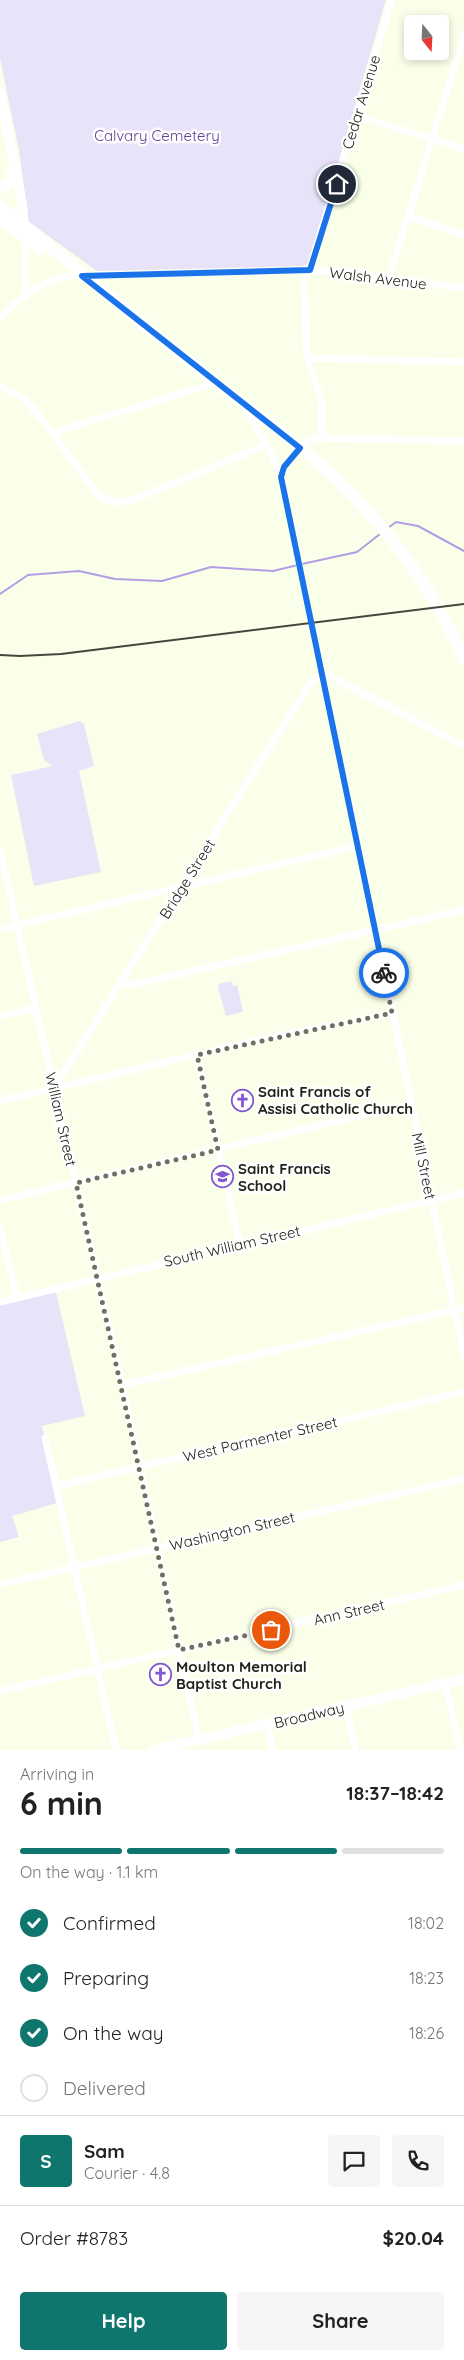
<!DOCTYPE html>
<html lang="en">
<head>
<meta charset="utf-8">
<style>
	body { margin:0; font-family:Quicksand,sans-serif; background:#f6f6f6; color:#222; height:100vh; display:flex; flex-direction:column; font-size:19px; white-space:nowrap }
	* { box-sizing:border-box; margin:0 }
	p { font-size:16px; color:#767676 }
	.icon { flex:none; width:28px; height:28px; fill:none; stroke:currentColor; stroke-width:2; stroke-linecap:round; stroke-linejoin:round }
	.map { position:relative; height:1750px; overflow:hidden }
	.panel { display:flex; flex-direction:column; background:#fff; flex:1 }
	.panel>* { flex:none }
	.needle { width:32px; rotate:162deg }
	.fabs { position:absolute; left:404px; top:15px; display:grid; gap:10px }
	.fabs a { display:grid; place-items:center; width:45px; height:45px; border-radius:5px; background:#fff; box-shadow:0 2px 8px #0003; font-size:25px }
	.pin { position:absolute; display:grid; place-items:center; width:42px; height:42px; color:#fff; margin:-21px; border:2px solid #fff; border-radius:50%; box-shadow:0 1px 5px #0007 }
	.courier { position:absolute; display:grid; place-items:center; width:50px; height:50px; margin:-25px; border:4px solid #1a73e8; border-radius:50%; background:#fff; color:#222; box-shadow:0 1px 6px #0007 }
	.overview em { font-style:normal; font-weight:700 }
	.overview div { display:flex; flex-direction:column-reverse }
	.overview { display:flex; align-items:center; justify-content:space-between; height:85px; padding:0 20px }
	h1 { font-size:32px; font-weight:700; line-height:38px }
	.bar { display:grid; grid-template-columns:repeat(4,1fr); gap:8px 5px; align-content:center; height:60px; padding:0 20px }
	.bar i { height:6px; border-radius:4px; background:#e0e0e0 }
	.bar .selected { background:#0f766e }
	.bar p { grid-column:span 4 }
	.line { display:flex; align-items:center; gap:12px; padding:0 20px; border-top:1px solid #e0e0e0 }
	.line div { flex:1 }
	.round { display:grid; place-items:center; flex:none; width:52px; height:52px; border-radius:5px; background:#f6f6f6 }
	ol { padding:0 20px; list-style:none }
	li { display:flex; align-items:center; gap:15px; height:55px }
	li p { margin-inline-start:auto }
	li .icon { padding:5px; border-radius:50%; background:#0f766e; color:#fff; stroke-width:4 }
	li:last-child { color:#767676 }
	li i { width:28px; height:28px; border:2px solid #e0e0e0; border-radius:50% }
	.action { display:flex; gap:10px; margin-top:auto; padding:10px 20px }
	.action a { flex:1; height:58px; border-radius:5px; background:#0f766e; color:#fff; font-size:20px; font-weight:700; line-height:58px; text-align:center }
	.action a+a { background:#f6f6f6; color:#222 }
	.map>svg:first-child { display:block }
</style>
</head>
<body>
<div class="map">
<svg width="464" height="1750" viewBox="0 0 464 1750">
	<rect width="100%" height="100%" fill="#faffe9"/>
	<g fill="#e8e3f9">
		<polygon points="0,0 386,0 309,263 304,266 97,271 29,222 19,151 0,58"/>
		<polygon points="80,721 84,724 94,766 79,771 101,872 34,886 11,775 53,766 44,760 37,734"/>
		<polygon points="231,981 233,986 237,985 243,1012 226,1016 218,988 219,984"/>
		<polygon points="55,1288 85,1416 42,1426 60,1502 12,1516 19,1537 0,1542 0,1301"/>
	</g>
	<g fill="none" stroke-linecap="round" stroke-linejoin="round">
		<g stroke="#b39ee6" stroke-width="2">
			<polyline points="388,528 396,522 418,526 464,551"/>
			<polyline points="302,564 357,552 380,534"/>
			<polyline points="0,594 28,575 79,571 115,579 162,581 211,567 273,571 298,565"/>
		</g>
		<g stroke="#fff" stroke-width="7">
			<polyline points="358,116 464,149"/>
			<polyline points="409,217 464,235"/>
			<polyline points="25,238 25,294"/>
			<polyline points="389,278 464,36"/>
			<path d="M0 318C22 297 40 279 71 276L309 270 336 271 464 288"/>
			<polyline points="307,358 464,362"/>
			<path d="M0 386 23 398 38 414 99 496C114 508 133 499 150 493L266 445"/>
			<polyline points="245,408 272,455 281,477 464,1355"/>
			<polyline points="52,433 216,383"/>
			<polyline points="321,437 322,401 307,358 304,282 309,270 392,0"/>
			<path d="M281 477C283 464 302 441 315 438L464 441"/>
			<polyline points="0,850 122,1385 199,1740"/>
			<polyline points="0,929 358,846"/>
			<polyline points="121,984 131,985 464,910"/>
			<polyline points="0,1016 36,1008"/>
			<polyline points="197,1055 240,1244"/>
			<polyline points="54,1088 312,680 323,674 328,675 464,746"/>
			<polyline points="0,1101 268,1038 392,1013"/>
			<polyline points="0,1200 411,1104"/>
			<polyline points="0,1229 17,1298"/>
			<polyline points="0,1302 464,1193"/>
			<polyline points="122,1385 464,1308"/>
			<polyline points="45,1438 116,1750"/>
			<polyline points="56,1486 464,1392"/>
			<polyline points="0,1584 464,1479"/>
			<polyline points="445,1684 461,1750"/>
			<polyline points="0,1691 464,1585"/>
			<polyline points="346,1706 355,1750"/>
			<polyline points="267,1724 273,1750"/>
		</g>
		<g stroke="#fff" stroke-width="10">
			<polyline points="0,93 22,205 24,229"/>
			<polyline points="154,1750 464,1679"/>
		</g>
		<g stroke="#fff" stroke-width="12">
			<polyline points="0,188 10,182 15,167"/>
			<path d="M0 206C66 259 130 314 196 367 241 402 288 435 330 473 386 525 433 588 464 659"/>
			<polyline points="0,218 40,249"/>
		</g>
		<polyline stroke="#44473b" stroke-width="2" points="0,655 20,656 61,654 464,604"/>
	</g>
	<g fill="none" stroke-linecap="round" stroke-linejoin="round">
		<polyline stroke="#6e7162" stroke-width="5" stroke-dasharray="0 9" points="271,1630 179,1650 76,1183 218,1150 197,1055 392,1013 384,973"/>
		<polyline stroke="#1a73e8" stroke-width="6" points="337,184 310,270 82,276 300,448 284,467 281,477 384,973"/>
	</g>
	<defs>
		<symbol id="church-ring" viewBox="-11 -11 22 22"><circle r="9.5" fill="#fff" stroke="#8357d0" stroke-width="1.5"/><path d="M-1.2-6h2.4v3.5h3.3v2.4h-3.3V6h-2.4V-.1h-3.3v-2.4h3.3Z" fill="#8357d0"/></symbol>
		<symbol id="school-ring" viewBox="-11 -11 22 22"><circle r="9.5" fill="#fff" stroke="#8357d0" stroke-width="1.5"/><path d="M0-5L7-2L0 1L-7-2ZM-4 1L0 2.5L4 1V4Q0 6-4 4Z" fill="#8357d0"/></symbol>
	</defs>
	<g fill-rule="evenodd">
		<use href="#church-ring" x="230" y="1088" width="25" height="25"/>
		<use href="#school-ring" x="210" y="1164" width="25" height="25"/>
		<use href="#church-ring" x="148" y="1662" width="25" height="25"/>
	</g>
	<g text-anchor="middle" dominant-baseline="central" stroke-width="5" stroke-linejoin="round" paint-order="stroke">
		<g font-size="15" fill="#22241a" stroke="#fff">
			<text transform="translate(361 102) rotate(-73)">Cedar Avenue</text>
			<text transform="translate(378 278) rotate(7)">Walsh Avenue</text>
			<text transform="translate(187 879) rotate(-58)">Bridge Street</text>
			<text transform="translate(61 1119) rotate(77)">William Street</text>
			<text transform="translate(424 1166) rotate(78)">Mill Street</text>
			<text transform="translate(232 1246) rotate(-13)">South William Street</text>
			<text transform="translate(260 1439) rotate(-13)">West Parmenter Street</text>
			<text transform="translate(232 1531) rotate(-13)">Washington Street</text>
			<text transform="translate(349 1612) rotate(-13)">Ann Street</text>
			<text transform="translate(309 1715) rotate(-13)">Broadway</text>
		</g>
		<g font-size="15" fill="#604297" stroke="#fff">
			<text x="157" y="135">Calvary Cemetery</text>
		</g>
		<g font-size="15" font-weight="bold" fill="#22241a" stroke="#fff" text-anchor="start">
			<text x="258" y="1091">Saint Francis of<tspan x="258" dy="17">Assisi Catholic Church</tspan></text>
			<text x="238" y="1168">Saint Francis<tspan x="238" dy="17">School</tspan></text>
			<text x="176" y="1666">Moulton Memorial<tspan x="176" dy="17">Baptist Church</tspan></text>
		</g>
	</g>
</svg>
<div class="fabs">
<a><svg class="needle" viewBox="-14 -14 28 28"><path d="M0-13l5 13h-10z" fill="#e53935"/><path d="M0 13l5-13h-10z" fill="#767676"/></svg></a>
</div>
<div class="pin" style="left:271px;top:1630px;background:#ea580c"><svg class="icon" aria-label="bag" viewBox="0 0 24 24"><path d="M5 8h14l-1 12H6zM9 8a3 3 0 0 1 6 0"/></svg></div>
<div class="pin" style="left:337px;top:184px;background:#1f2937"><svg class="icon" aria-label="home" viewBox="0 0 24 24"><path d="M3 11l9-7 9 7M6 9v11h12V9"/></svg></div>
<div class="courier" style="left:384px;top:973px"><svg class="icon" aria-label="bike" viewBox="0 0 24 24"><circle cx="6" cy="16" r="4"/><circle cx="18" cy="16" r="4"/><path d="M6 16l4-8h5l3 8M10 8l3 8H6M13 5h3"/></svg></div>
</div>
<section class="panel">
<div class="overview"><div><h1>6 min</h1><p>Arriving in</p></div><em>18:37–18:42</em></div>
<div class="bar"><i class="selected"></i><i class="selected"></i><i class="selected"></i><i></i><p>On the way · 1.1 km</p></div>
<ol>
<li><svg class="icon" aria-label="check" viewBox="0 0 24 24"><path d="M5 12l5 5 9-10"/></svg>Confirmed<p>18:02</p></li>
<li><svg class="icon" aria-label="check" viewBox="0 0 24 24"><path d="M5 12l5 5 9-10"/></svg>Preparing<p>18:23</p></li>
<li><svg class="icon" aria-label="check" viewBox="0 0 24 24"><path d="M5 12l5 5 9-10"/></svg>On the way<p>18:26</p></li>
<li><i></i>Delivered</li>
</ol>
<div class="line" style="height:90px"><b class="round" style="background:#0f766e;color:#fff">S</b><div><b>Sam</b><p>Courier · 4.8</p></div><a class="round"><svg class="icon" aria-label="chat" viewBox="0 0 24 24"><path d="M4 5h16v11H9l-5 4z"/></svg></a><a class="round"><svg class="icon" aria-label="phone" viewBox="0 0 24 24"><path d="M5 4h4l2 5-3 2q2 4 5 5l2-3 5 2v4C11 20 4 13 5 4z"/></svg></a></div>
<div class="line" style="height:65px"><div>Order #8783</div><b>$20.04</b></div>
<div class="action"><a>Help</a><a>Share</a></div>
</section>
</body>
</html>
